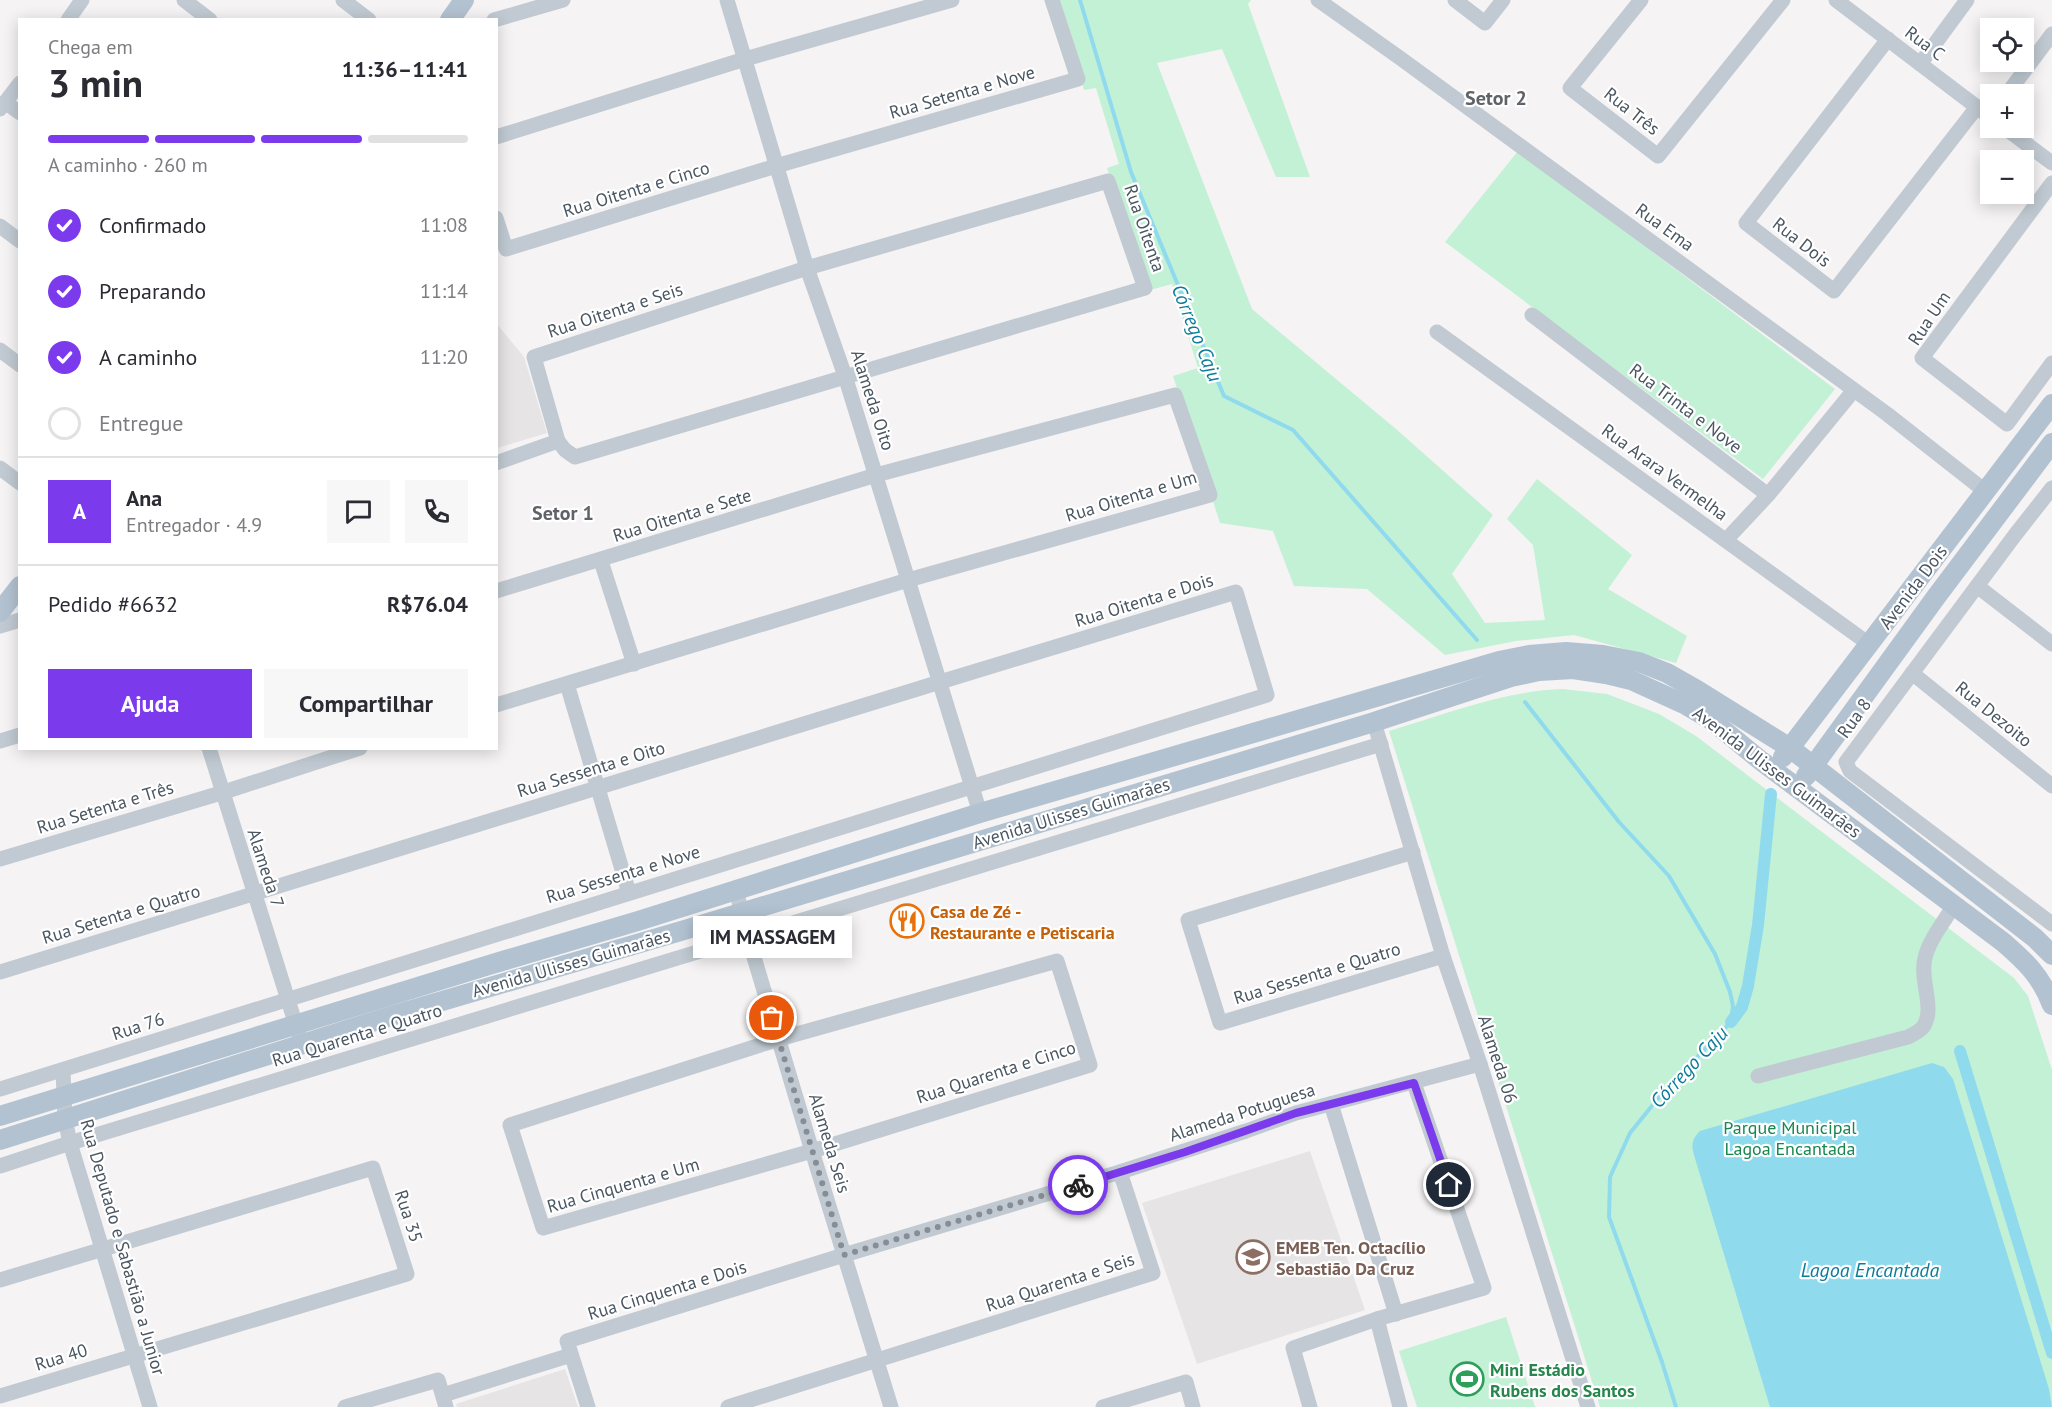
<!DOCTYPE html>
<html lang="pt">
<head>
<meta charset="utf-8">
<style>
	body { margin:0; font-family:"PT Sans",sans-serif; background:#f7f7f7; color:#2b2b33; height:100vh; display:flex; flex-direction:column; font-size:22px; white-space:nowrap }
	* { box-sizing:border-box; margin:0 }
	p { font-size:20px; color:#7c7c81 }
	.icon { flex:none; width:33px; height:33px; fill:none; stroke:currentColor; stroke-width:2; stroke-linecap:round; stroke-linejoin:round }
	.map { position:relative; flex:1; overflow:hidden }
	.sheet { position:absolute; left:18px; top:18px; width:480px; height:732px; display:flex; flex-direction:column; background:#fff; border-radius:0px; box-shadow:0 3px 15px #0003 }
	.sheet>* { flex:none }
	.controls { position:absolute; left:1980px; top:18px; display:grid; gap:12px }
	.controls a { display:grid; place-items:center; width:54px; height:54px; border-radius:0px; background:#fff; box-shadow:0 3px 15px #0003; font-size:30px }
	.pin { position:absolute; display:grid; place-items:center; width:51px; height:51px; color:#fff; margin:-26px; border:3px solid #fff; border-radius:50%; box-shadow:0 2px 6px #0007 }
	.courier { position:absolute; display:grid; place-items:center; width:60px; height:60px; margin:-30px; border:4px solid #7c3aed; border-radius:50%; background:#fff; color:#222; box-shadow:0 2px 8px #0007 }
	.bubble { position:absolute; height:42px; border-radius:0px; background:#fff; box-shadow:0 3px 15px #0003; font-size:20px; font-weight:700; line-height:42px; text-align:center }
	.summary em { font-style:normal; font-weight:700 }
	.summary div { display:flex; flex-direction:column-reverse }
	.summary { display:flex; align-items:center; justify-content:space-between; height:102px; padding:0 30px }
	h1 { font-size:39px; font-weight:700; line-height:45px }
	.bar { display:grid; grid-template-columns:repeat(4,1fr); gap:9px 6px; align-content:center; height:72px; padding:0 30px }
	.bar i { height:8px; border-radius:4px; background:#e1e1e2 }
	.bar .selected { background:#7c3aed }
	.bar p { grid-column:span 4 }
	.line { display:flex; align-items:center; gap:15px; padding:0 30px; border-top:2px solid #e1e1e2 }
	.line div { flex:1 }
	.round { display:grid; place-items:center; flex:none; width:63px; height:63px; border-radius:0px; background:#f7f7f7 }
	ol { padding:0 30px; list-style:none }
	li { display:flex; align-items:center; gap:18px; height:66px }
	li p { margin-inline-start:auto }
	li .icon { padding:6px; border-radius:50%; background:#7c3aed; color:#fff; stroke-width:4 }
	li:last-child { color:#7c7c81 }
	li i { width:33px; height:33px; border:3px solid #e1e1e2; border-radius:50% }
	.action { display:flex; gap:12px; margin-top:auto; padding:12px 30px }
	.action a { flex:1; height:69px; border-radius:0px; background:#7c3aed; color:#fff; font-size:24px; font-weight:700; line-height:69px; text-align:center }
	.action a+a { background:#f7f7f7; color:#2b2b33 }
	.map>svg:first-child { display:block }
</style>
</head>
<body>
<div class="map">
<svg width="2052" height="1407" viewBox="0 0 2052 1407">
	<rect width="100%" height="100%" fill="#f5f3f3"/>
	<g fill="#e6e4e5">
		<polygon points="496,323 524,357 547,433 497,448"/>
		<polygon points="1310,1151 1365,1310 1197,1364 1142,1203"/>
		<polygon points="565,1369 578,1407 457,1407 456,1404"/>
	</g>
	<g fill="#c3f1d5">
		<polygon points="1059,0 1251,0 1248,4 1310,177 1276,177 1222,49 1157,63 1252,309 1396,429 1493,515 1452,574 1485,623 1545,620 1533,545 1507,519 1537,479 1632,555 1608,589 1687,636 1676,663 1574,635 1516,641 1445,655 1367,589 1294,586 1273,531 1220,523 1173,376 1198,368 1172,284 1150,290 1107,168 1119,164 1096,88 1084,90"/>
		<polygon points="1518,151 1835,389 1763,479 1445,242"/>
		<path d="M1563 689 1607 694 1659 714 1696 736 2014 978 2028 996 2052 1070V1407H1600L1389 731C1446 714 1503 691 1563 689Z"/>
		<polygon points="1506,1317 1535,1407 1417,1407 1399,1351"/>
	</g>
	<path fill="#90daee" d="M1932 1063 1944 1067 1953 1079 2049 1389 2052 1407H1770L1694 1155C1691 1145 1692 1139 1700 1131Z"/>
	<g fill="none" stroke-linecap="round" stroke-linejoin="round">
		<g stroke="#90daee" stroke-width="4">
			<polyline points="1080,0 1131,172 1224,396 1293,430 1477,640"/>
			<polyline points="1525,702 1619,822 1669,876 1715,954 1730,992 1733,1006 1731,1022 1660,1096 1630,1133 1610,1177 1609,1217 1662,1362 1676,1407"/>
		</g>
		<g stroke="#90daee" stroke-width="12">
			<polyline points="1731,1022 1742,1007 1748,986 1758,925 1771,794"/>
			<polyline points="1960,1051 2052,1353"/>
		</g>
		<g stroke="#c1cad2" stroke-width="15">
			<polyline points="184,0 210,20"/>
			<polyline points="343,0 369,20"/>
			<polyline points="727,0 807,268 845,376 980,813"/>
			<polyline points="1318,0 1400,58 1887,414 1985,491"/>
			<polyline points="1455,0 1485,23 1503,0"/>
			<polyline points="1641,0 1570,88 1658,156 1783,0"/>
			<polyline points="1836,0 1990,117"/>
			<polyline points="68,20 82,0"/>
			<polyline points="494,20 563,0"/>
			<polyline points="1888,39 1746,223 1834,291 1977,107"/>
			<polyline points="1920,64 1967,0"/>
			<polyline points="2007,94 2052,34"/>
			<polyline points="5,102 20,113"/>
			<polyline points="0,109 20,83"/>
			<polyline points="2005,128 2052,163"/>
			<polyline points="496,137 745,59 952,0"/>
			<polygon points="1108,181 1145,288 575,457 565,450 558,441 534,357 807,268"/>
			<polyline points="2052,183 1922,358 2007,424 2052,363"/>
			<polyline points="496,218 506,249 776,166 1078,79 1052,0"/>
			<polyline points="0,226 20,241"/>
			<polyline points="1532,315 1768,495"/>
			<polyline points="1437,332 1869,644"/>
			<polyline points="0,350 20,365"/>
			<polyline points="496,463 558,441"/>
			<polyline points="0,468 20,483"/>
			<polyline points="2052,488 2015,535 1846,762 1850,771 2052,924"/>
			<polyline points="1726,540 1768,495 1854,390"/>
			<polyline points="601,561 634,664"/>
			<polyline points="1977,586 2052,644"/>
			<polyline points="496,591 876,475 1175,395 1210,495 908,580 496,705"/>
			<polyline points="0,626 20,620"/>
			<polyline points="1912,673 2052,786"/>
			<polyline points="567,684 629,893"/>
			<polyline points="1374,722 1443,956 1480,1064 1588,1407"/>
			<polyline points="0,741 20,735"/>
			<polyline points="209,748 299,1035"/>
			<polyline points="1413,852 1188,920 1220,1023 1443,956"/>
			<polyline points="0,859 221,793 360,748"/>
			<polyline points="736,890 748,937 812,1151 891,1407"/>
			<polygon points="1057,961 1090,1065 812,1151 543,1228 510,1125 779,1039"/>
			<polyline points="0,972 940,682 1236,592 1267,695 0,1089"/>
			<polyline points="63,1070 65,1119 70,1143 150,1407"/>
			<path d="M1758 1076 1908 1037C1912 1035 1920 1031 1923 1027 1936 1009 1919 980 1925 958 1929 940 1944 922 1954 905"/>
			<polyline points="1331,1104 1396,1314"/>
			<polyline points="0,1166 70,1143 1381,744"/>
			<polyline points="1120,1172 1246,1131 1296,1113 1480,1064"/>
			<polyline points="0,1280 373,1168 407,1274 0,1396"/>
			<polyline points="1377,1319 1400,1407"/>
			<polyline points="443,1395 571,1355"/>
			<polyline points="345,1407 438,1380 446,1407"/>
			<polyline points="588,1407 567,1341 844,1255 1120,1172 1153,1273 728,1407"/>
			<polyline points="1103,1407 1186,1382 1193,1407"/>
			<polyline points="1310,1407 1293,1348 1377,1319 1484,1288 1414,1083"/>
		</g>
		<g stroke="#b3c2d1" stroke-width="20">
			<polyline points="450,20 464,0"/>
			<polyline points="0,612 20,586"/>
			<polyline points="1783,757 2052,404"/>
			<polyline points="1806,776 1936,597 2052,443"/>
			<polyline points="0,1116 489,965 638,921 980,813 1499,661 1529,655 1566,652 1603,655 1639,662 1667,673 1697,690 1790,748 2035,938 2052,955"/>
			<path d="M0 1140 391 1016 681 931 1374 722 1511 677 1539 671 1573 669 1606 674 1631 680 1686 705 1710 719 1760 760 2003 942C2026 962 2041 976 2052 1005"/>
		</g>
	</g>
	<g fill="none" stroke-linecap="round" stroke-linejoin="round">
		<polyline stroke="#868d94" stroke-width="6" stroke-dasharray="0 10.8" points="772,1018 844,1255 1078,1185"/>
		<polyline stroke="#7c3aed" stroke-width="8" points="1078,1185 1185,1152 1296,1113 1414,1083 1449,1185"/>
	</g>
	<defs>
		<symbol id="restaurant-ring" viewBox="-11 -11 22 22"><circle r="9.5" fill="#fff" stroke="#e8710a" stroke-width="1.5"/><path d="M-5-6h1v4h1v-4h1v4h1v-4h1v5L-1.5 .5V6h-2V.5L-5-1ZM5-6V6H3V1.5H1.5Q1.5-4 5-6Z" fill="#e8710a"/></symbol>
		<symbol id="school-ring" viewBox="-11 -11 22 22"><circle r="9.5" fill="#fff" stroke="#8d6e63" stroke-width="1.5"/><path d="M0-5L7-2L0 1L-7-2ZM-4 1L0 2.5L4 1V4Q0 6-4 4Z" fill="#8d6e63"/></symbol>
		<symbol id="stadium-ring" viewBox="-11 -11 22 22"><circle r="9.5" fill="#fff" stroke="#2e9e5b" stroke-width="1.5"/><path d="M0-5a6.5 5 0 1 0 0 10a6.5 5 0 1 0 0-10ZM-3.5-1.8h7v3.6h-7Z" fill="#2e9e5b"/></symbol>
	</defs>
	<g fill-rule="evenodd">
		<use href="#restaurant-ring" x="888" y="902" width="38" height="38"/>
		<use href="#school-ring" x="1234" y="1238" width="38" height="38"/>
		<use href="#stadium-ring" x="1448" y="1360" width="38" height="38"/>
	</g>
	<g text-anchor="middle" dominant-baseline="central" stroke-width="4.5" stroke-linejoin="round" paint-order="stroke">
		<g font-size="18" fill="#4a5661" stroke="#fff">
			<text transform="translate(1925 43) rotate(37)">Rua C</text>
			<text transform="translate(962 92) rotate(-16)">Rua Setenta e Nove</text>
			<text transform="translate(1632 111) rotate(38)">Rua Três</text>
			<text transform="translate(636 189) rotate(-17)">Rua Oitenta e Cinco</text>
			<text transform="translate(1665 227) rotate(36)">Rua Ema</text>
			<text transform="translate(1145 228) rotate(71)">Rua Oitenta</text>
			<text transform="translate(1802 242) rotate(38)">Rua Dois</text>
			<text transform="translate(615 310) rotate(-18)">Rua Oitenta e Seis</text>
			<text transform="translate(1929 318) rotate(-56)">Rua Um</text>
			<text transform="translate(873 400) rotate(72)">Alameda Oito</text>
			<text transform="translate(1686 408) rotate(37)">Rua Trinta e Nove</text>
			<text transform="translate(1665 472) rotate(36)">Rua Arara Vermelha</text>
			<text transform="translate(1131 496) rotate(-17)">Rua Oitenta e Um</text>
			<text transform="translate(682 515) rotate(-17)">Rua Oitenta e Sete</text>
			<text transform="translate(1913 587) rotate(-53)">Avenida Dois</text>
			<text transform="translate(1144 600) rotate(-17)">Rua Oitenta e Dois</text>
			<text transform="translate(1994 714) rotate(39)">Rua Dezoito</text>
			<text transform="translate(1854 718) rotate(-54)">Rua 8</text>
			<text transform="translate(591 769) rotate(-17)">Rua Sessenta e Oito</text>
			<text transform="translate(1777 772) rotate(37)">Avenida Ulisses Guimarães</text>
			<text transform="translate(105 807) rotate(-17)">Rua Setenta e Três</text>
			<text transform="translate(1071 813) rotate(-17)">Avenida Ulisses Guimarães</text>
			<text transform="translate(266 868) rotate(72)">Alameda 7</text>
			<text transform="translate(623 874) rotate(-17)">Rua Sessenta e Nove</text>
			<text transform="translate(121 914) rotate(-17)">Rua Setenta e Quatro</text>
			<text transform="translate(571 963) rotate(-16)">Avenida Ulisses Guimarães</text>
			<text transform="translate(1317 973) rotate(-17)">Rua Sessenta e Quatro</text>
			<text transform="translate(138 1026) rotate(-18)">Rua 76</text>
			<text transform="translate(357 1035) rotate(-17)">Rua Quarenta e Quatro</text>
			<text transform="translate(1498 1059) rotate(72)">Alameda 06</text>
			<text transform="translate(996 1072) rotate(-18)">Rua Quarenta e Cinco</text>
			<text transform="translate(1242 1112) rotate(-18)">Alameda Potuguesa</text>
			<text transform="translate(830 1143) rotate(73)">Alameda Seis</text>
			<text transform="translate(623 1185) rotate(-16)">Rua Cinquenta e Um</text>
			<text transform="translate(409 1216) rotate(72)">Rua 35</text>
			<text transform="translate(123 1247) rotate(74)">Rua Deputado e Sabastião a Junior</text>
			<text transform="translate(1060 1282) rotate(-18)">Rua Quarenta e Seis</text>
			<text transform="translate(667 1290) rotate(-17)">Rua Cinquenta e Dois</text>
			<text transform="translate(61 1357) rotate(-17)">Rua 40</text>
		</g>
		<g font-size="18" font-weight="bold" fill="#c56008" stroke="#fff" text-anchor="start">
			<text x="930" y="911">Casa de Zé -<tspan x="930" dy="21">Restaurante e Petiscaria</tspan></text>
		</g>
		<g font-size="18" fill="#17864f" stroke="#fff">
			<text x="1790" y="1127">Parque Municipal<tspan x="1790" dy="21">Lagoa Encantada</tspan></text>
		</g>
		<g font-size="18" font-weight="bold" fill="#785e54" stroke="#fff" text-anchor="start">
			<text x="1276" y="1247">EMEB Ten. Octacílio<tspan x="1276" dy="21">Sebastião Da Cruz</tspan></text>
		</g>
		<g font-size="18" font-weight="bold" fill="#27864d" stroke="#fff" text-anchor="start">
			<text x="1490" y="1369">Mini Estádio<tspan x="1490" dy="21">Rubens dos Santos</tspan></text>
		</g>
		<g font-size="20" font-weight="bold" fill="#5f6368" stroke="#fff">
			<text x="1496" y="98">Setor 2</text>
			<text x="563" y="513">Setor 1</text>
		</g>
		<g font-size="20" font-style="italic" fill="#0c7c9b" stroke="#fff">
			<text transform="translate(1197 333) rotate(68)">Córrego Caju</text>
			<text transform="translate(1689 1067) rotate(-47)">Córrego Caju</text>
			<text x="1870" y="1270">Lagoa Encantada</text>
		</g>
	</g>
</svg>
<div class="controls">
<a><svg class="icon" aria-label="locate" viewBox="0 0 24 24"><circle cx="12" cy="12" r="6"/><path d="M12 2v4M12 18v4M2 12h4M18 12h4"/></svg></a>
<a>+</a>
<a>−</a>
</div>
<div class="pin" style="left:772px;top:1018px;background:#ea580c"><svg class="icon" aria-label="bag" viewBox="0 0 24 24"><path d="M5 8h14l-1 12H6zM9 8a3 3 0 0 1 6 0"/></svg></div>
<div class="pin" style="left:1449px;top:1185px;background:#1f2937"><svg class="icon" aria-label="home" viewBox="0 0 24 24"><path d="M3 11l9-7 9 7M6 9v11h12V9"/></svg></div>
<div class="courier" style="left:1078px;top:1185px"><svg class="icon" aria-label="bike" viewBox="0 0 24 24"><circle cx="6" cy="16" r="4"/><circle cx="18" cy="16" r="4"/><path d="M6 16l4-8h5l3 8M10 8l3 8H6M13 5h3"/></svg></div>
<div class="bubble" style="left:693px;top:916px;width:159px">IM MASSAGEM</div>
<section class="sheet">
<div class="summary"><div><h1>3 min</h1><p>Chega em</p></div><em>11:36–11:41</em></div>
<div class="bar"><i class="selected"></i><i class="selected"></i><i class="selected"></i><i></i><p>A caminho · 260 m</p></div>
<ol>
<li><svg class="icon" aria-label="check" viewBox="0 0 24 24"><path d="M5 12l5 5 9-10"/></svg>Confirmado<p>11:08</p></li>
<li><svg class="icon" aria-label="check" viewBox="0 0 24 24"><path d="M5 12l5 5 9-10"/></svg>Preparando<p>11:14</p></li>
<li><svg class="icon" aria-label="check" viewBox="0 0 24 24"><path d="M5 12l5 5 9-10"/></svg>A caminho<p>11:20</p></li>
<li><i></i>Entregue</li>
</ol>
<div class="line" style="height:108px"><b class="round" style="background:#7c3aed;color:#fff">A</b><div><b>Ana</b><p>Entregador · 4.9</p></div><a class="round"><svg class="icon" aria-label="chat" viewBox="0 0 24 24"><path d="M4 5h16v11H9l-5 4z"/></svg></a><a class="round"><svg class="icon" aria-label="phone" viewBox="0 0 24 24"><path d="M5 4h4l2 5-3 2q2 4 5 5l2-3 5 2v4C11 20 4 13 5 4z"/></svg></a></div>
<div class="line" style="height:78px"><div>Pedido #6632</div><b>R$76.04</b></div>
<div class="action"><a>Ajuda</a><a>Compartilhar</a></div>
</section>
</div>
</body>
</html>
